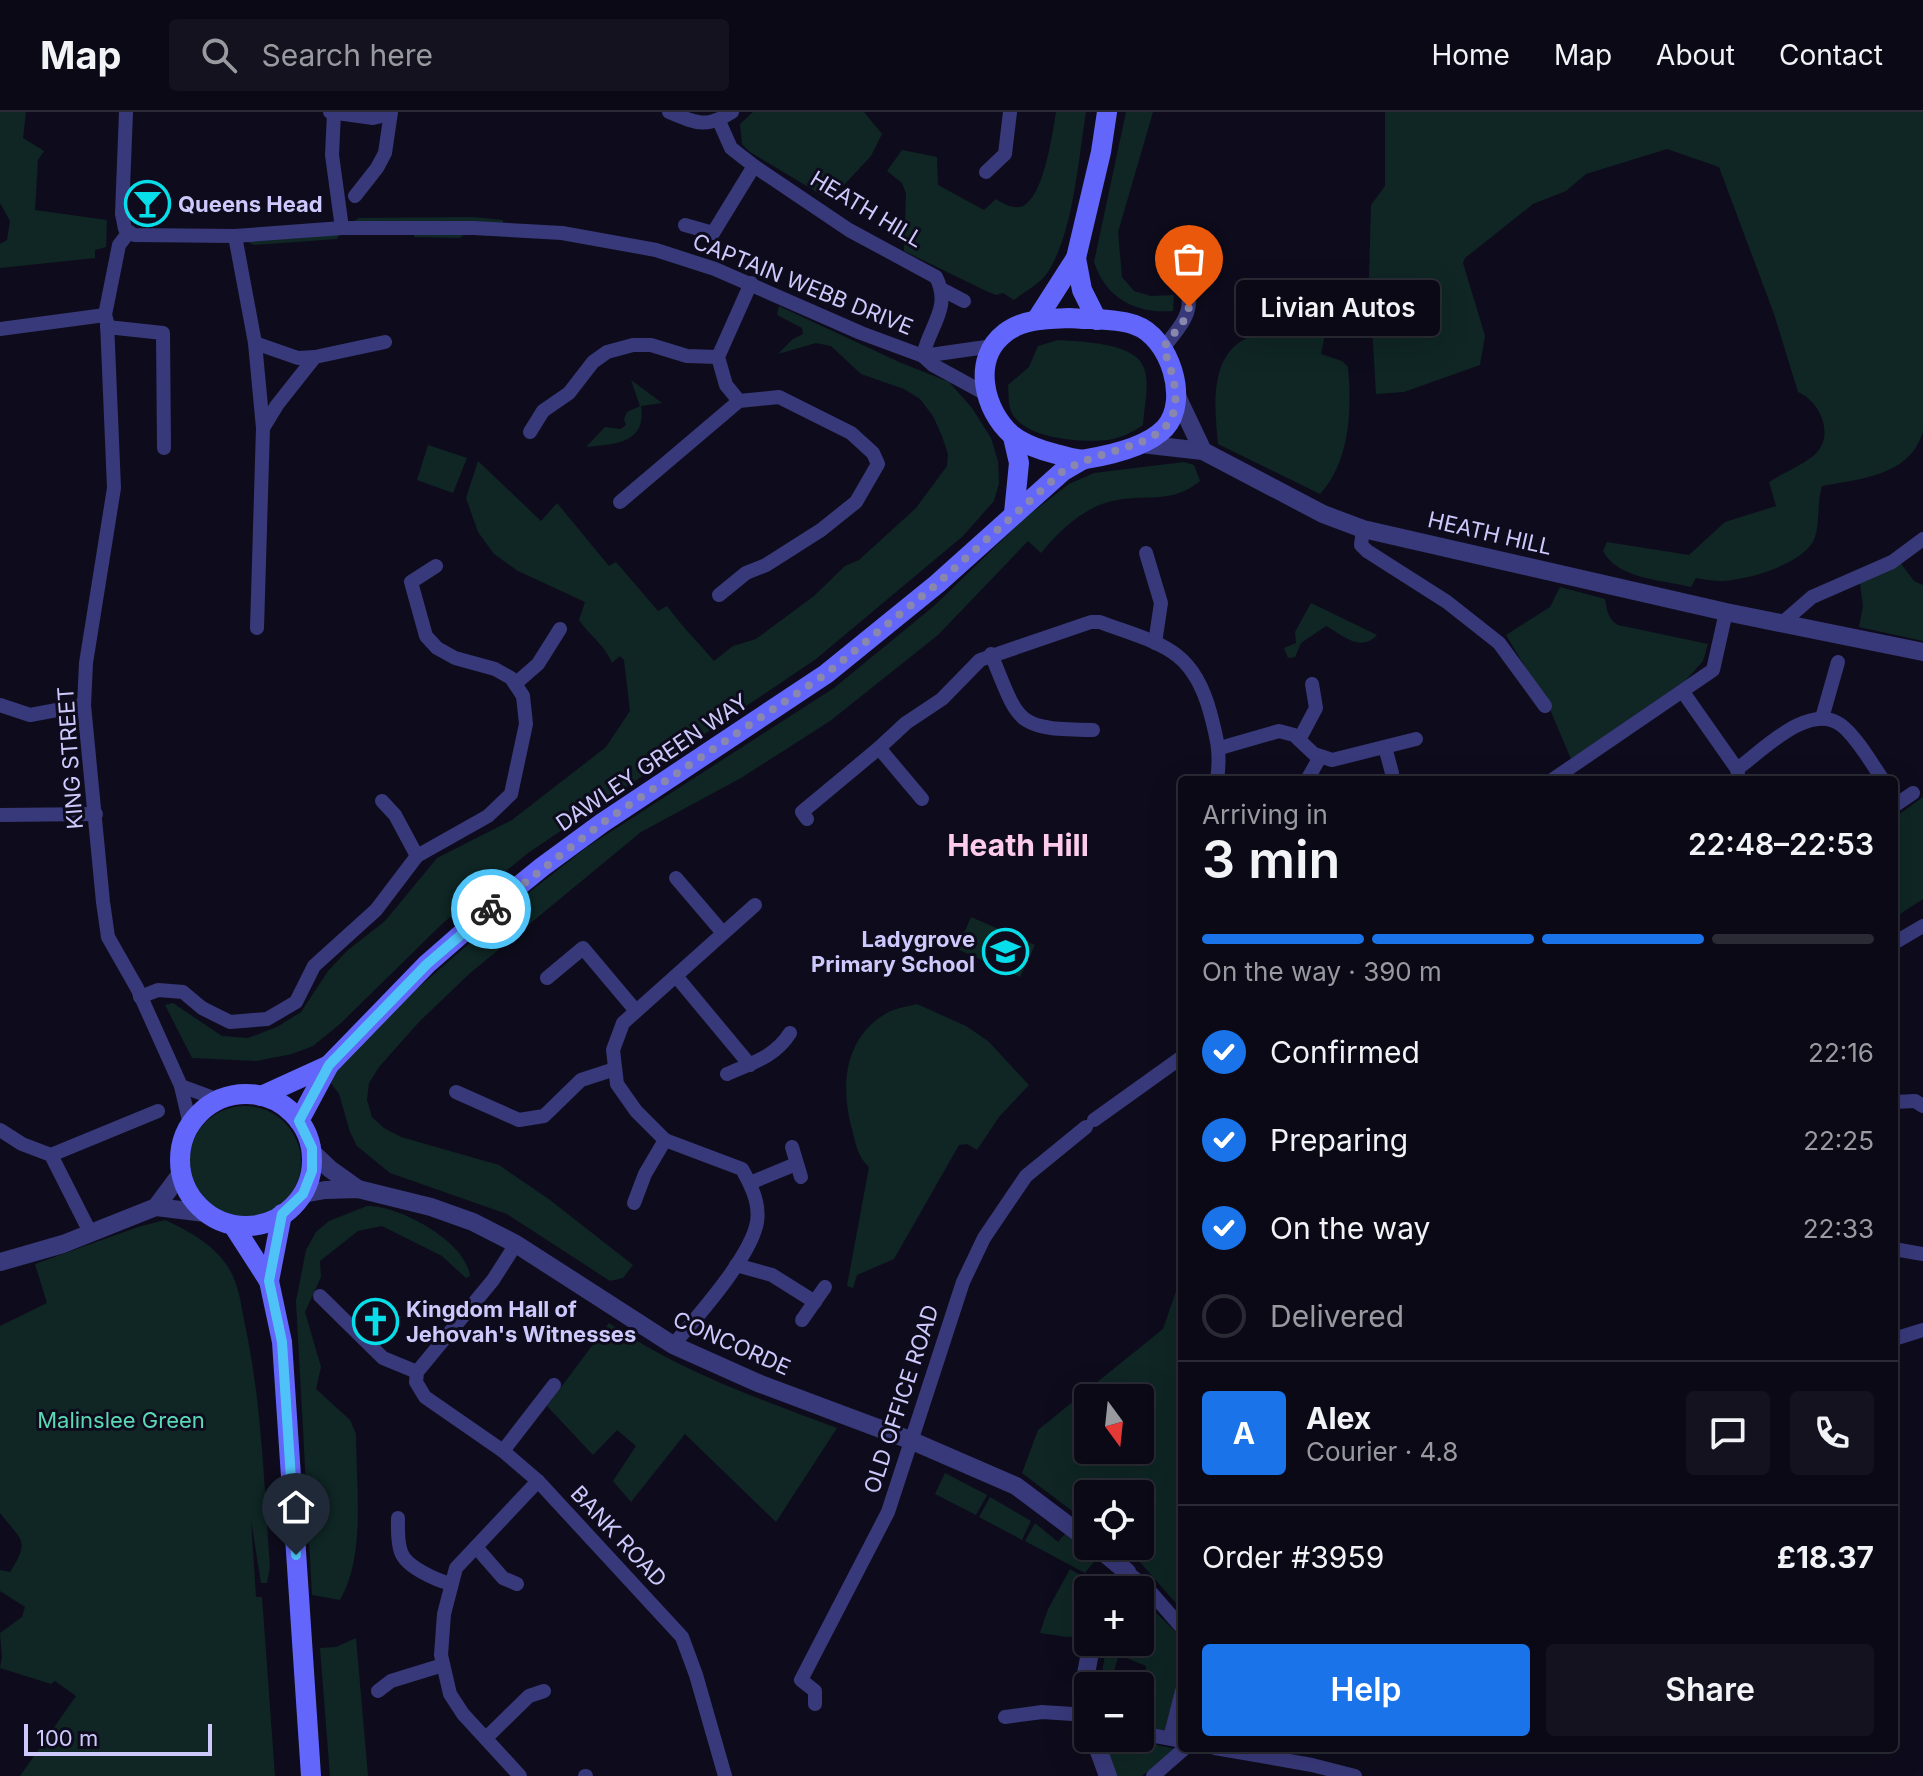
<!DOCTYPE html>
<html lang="en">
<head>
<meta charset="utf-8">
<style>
	body { margin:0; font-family:Inter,sans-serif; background:#13121e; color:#f1f3f6; height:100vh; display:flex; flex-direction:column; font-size:30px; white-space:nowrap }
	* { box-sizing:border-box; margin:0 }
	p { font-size:26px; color:#999aa0 }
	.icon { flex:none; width:44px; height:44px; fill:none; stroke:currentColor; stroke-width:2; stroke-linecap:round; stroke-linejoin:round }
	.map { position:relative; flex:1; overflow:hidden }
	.side { position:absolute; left:1178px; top:664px; width:720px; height:976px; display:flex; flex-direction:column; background:#0a0915; border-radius:8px; box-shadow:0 8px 32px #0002,0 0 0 2px #2a2a34 }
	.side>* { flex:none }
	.needle { width:52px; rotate:165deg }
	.tools { position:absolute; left:1074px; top:1272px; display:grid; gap:16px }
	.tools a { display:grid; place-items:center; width:80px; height:80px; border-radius:8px; background:#0a0915; box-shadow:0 8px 32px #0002,0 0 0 2px #2a2a34; font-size:40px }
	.scale { position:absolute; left:24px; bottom:20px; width:188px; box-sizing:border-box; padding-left:8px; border:4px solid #cdc9fd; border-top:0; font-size:22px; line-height:28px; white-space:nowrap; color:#cdc9fd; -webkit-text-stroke:6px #0e0c1c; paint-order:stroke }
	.pin { position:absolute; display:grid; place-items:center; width:68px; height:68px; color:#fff; margin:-82px -34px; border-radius:50% 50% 50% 0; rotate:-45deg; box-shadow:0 0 8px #0007 }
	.pin .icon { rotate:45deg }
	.courier { position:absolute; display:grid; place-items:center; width:80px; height:80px; margin:-40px; border:6px solid #4fc3f7; border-radius:50%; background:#fff; color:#222; box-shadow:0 2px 10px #0007 }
	.bubble { position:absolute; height:56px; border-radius:8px; background:#0a0915; box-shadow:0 8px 32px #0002,0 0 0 2px #2a2a34; font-size:26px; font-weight:600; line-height:56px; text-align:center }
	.head em { font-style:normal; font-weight:600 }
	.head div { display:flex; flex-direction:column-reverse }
	.head { display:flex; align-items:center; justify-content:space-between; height:136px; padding:0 24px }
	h1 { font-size:52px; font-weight:600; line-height:60px }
	.bar { display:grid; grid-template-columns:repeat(4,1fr); gap:12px 8px; align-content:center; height:96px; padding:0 24px }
	.bar i { height:10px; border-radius:6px; background:#2a2a34 }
	.bar .selected { background:#1a73e8 }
	.bar p { grid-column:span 4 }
	.line { display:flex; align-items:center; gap:20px; padding:0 24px; border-top:2px solid #2a2a34 }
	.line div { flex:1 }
	.round { display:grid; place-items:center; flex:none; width:84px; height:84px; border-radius:8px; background:#13121e }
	ol { padding:0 24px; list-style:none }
	li { display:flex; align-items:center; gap:24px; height:88px }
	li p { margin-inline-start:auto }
	li .icon { padding:8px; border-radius:50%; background:#1a73e8; color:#fff; stroke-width:4 }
	li:last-child { color:#999aa0 }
	li i { width:44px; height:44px; border:4px solid #2a2a34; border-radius:50% }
	.action { display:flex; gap:16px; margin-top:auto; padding:16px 24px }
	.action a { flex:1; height:92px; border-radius:8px; background:#1a73e8; color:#fff; font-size:32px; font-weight:600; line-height:92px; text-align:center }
	.action a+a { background:#13121e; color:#f1f3f6 }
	header { display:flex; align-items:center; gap:48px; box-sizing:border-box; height:112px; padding:0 40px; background:#0a0915; border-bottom:2px solid #2a2a34 }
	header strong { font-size:38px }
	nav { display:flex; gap:44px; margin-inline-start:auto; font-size:28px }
	.search { width:560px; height:72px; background:#13121e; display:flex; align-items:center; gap:20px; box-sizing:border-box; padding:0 28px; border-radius:8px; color:#999aa0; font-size:30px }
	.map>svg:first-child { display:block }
</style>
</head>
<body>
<header>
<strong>Map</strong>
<div class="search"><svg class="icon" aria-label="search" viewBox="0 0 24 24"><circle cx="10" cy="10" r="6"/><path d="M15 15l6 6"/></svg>Search here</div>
<nav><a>Home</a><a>Map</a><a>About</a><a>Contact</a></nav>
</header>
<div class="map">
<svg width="1923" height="1664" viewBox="0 0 1923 1664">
	<rect width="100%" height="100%" fill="#0e0c1c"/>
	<g fill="#0f2624" fill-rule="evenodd">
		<polygon points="0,0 26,0 23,26 44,39 38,48 35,98 107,108 106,135 95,138 95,146 0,156 0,132 7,128 10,109 0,91"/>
		<polygon points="753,0 864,0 882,22 871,44 830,88 750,40 742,32 740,12"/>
		<path d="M1056 0H1086C1078 48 1074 118 1048 160 1041 171 1024 180 1014 188L1003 181 996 183 984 178 904 139 906 82 902 71 887 59 902 38 937 45 938 73 984 98 996 87C1004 93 1018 99 1026 92 1045 77 1052 23 1056 0Z"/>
		<path d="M1126 0H1153L1118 120 1122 165 1134 179 1151 184 1174 183 1173 199C1135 202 1106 186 1094 150Z"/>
		<path d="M1385 0H1923V319C1911 364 1859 367 1822 374 1817 390 1820 409 1815 425 1806 452 1747 468 1721 469 1713 469 1704 467 1696 466L1691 475C1663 468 1617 467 1603 439L1607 430 1689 443 1725 410 1776 394 1769 370C1781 362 1810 350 1818 339 1834 319 1818 288 1798 280L1774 202 1719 55 1667 37 1586 62 1566 79 1533 92 1465 146 1463 151 1485 224 1480 253 1404 280 1376 282 1369 165 1371 93 1385 74Z"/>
		<polygon points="473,105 503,108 503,118 473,116 460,126 414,125 414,116 342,116 337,127 254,133 235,124 342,116 359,106"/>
		<path d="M779 194 899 250 949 270 972 296 991 326 998 349 999 371 994 389 963 424 816 547 528 741 443 811 340 912 313 934 292 942 256 949 192 946 165 893 173 891 222 924 248 926 277 915 301 900 328 859 348 838 385 809 437 746 512 708 606 635 630 599 624 548 620 544 612 551C605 533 590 524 579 508L585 490 518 459 494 442 478 420 466 386 478 349 541 409 557 391 609 454 616 450 658 499 667 494C682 515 698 530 714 549L733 534 756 527 814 484 845 454 859 448 916 396 947 354 948 342 942 324 933 304 920 287 904 277 861 262 831 234 816 231 778 242 793 227 803 222 802 216 777 203Z"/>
		<path d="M1329 203 1321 242 1342 249 1348 255C1352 297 1350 350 1320 382L1218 332C1215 298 1208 244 1247 226 1265 217 1289 222 1308 216 1315 214 1323 208 1329 203Z"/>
		<path d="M1058 228C1081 230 1135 230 1144 256 1150 273 1144 295 1143 313 1133 320 1121 326 1108 328 1082 331 1022 327 1011 299 1008 292 1009 281 1008 273L1029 255 1038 234Z"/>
		<path d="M631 268 662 291 641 294C647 333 612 332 586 335L605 315 621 317 626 313 624 307 627 300 640 294Z"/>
		<polygon points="428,333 467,346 453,381 417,368"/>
		<path d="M1184 350 1194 353 1200 369C1172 392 1149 382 1117 388 1086 393 1060 418 1041 441L1028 429 938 523 830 609 741 666 641 720 469 862 419 910 379 955 369 971 367 988 372 1005 384 1016 401 1025 499 1053 550 1088 633 1153 623 1166 610 1169 507 1102 390 1061 357 1034 350 1020 339 982 331 971 334 962 411 882 518 789 587 735 834 576 934 494 1025 406 1069 372 1094 361Z"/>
		<polygon points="1899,449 1914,469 1923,473 1923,529 1859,515 1863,494 1860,471"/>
		<path d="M1560 475 1605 487C1607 499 1608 507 1618 513L1708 532 1703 549 1686 568 1571 647 1549 595 1506 523 1550 495Z"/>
		<path d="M1311 491 1377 523C1360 541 1343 523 1326 514L1301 531 1295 545 1288 546 1284 536 1296 531 1295 520Z"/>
		<polygon points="1923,685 1923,787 1894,806 1894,706"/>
		<polygon points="971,805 1035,833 1020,865 957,837"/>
		<path d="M917 892 966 914 988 929 1029 973 999 1005 977 1038 967 1032 959 1033 894 1147 857 1163 853 1176 847 1174 869 1055C857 1044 856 1032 852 1017 840 975 844 925 887 901 895 896 907 895 917 892Z"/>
		<circle cx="245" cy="1050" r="56"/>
		<path d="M367 1094C398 1093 466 1129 470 1164L466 1166 442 1144 382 1114 358 1119 320 1149 321 1165 305 1200 321 1255 316 1277 350 1308 356 1322C356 1374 366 1443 340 1488L312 1483 296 1189 306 1138 316 1120 329 1109Z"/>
		<path d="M165 1108C189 1119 213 1132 228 1155 239 1172 241 1193 245 1213 262 1292 264 1374 270 1455L267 1471H261L251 1408 256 1485H262L275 1664H20L76 1584 55 1569 51 1572 0 1556 2 1545 0 1521 22 1505 25 1495 0 1479V1458L10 1460C31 1428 21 1428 0 1401V1214L47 1191 35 1152 138 1115Z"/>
		<path d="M1182 1162V1498L1139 1449 1119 1434H1140V1382H1088V1411L1022 1361 1038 1318 1163 1217ZM1088 1286H1140V1338H1088Z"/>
		<path d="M609 1211C681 1260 757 1286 837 1316L776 1410 685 1322 631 1390 613 1369 636 1334 617 1318 593 1343 547 1294Z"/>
		<polygon points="945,1361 987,1383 976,1403 935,1382"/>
		<polygon points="990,1385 1031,1409 1022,1428 979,1405"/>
		<polygon points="1035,1411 1058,1430 1065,1422 1097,1446 1085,1461 1025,1429"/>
		<polygon points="1070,1457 1102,1476 1102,1478 1088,1478 1088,1507 1083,1524 1067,1525 1040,1521 1048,1497"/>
		<polygon points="1140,1485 1182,1526 1182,1550 1165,1620 1150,1616 1146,1554 1119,1543 1109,1574 1100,1574 1107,1530 1140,1530"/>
		<polygon points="356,1526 368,1664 330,1664 320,1536 336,1535"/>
		<polygon points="1126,1626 1176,1637 1142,1664 1113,1664 1105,1634 1110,1627"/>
	</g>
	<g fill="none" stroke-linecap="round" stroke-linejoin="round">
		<g stroke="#38397a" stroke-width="14">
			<polyline points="126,0 122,102 125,117 134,123 235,124 342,116 473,116 562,121 656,138 715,157 861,221 923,244 933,253 986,282"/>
			<polyline points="330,0 373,6 390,2"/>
			<path d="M669 0C696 11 706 17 732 0"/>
			<polyline points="334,1 332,43 342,116"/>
			<path d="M719 9 731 36 754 54 849 118 936 165C952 196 929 214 923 244"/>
			<polyline points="986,60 1005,42 1010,0"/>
			<polyline points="355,84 377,56 385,41 391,0"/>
			<polyline points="685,113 713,121 754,54"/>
			<polyline points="235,124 255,231 263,316"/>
			<polyline points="943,178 964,189"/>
			<polyline points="105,203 107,210 114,376 86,551 84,593 103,790 108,825 137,876 181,974 190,1013"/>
			<polyline points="107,215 163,221 164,336"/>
			<polyline points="0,217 105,203 119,133 129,120"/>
			<polyline points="255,231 298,246 315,245"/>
			<path d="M1163 236C1175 221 1195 201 1187 181"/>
			<polyline points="923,244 993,234"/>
			<polyline points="739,289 726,273 718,245 751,171"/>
			<polyline points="530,320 543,299 569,281 593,250 607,240 633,233 651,233 687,244 718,245"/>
			<polyline points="620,390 739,289 779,285 851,321 873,341 878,352 856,390 821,418 766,453 746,461 719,483"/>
			<polyline points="1363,417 1361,433 1367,439 1447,490 1499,531 1545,594"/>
			<polyline points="1146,441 1161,491 1155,531"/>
			<polyline points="1781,512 1812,485 1892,450 1923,427"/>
			<polyline points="257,516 263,316 277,293 315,245 385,230"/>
			<path d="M991 542C1020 612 1014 617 1093 618"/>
			<polyline points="515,572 538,552 560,517"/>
			<polyline points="1683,580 1737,657 1739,668"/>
			<polyline points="0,593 30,603 84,593"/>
			<polyline points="1822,606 1838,550"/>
			<polyline points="1299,628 1316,596 1312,572"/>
			<polyline points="1385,635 1392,661"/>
			<polyline points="879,636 922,687"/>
			<polyline points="1220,636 1279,619 1294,623 1314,642 1332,648 1416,627"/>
			<path d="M1737 657C1761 640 1809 589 1841 613 1856 624 1872 652 1883 668"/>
			<polyline points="1307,668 1320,645"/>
			<polyline points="1552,668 1713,558 1726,500"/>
			<polyline points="382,689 395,703 417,744"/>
			<polyline points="1894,694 1913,681"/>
			<polyline points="0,703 96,702"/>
			<path d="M807 707 802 700 879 636 906 611 942 587 980 548 1091 510H1100C1158 532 1192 534 1210 600 1217 626 1221 641 1217 668"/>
			<polyline points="676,766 723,821"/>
			<polyline points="1894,831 1923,814"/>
			<polyline points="676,864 750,953"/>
			<polyline points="547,866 583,836 636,899"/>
			<polyline points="140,885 158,878 183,880 202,896 230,910 267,907 296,890 314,854 376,798 417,744 488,704 511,682 526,612 523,584 511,566 495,557 455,546 437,536 426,524 411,470 436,454"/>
			<path d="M727 962C752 951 775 945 790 921"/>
			<polyline points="181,974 219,988"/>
			<polyline points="456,980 519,1008 544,1004 581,968 615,957"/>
			<polyline points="1894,990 1915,989 1923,994"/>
			<polyline points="1094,1008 1182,945"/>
			<polyline points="0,1018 22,1032 51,1043 91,1122"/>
			<polyline points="792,1035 801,1065"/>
			<polyline points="51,1043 158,999"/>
			<polyline points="750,1071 796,1052"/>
			<polyline points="634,1091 645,1062 665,1028"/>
			<polyline points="516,1132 493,1168 417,1260 416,1270 425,1285 503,1339 538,1369 682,1525 696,1563 725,1664"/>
			<polyline points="1894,1137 1923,1142"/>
			<polyline points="736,1153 772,1163 815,1190"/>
			<polyline points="320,1184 383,1246 417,1260"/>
			<polyline points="802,1208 825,1175"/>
			<polyline points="1894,1227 1923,1218"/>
			<path d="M673 1233C697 1205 751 1145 757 1110 760 1091 751 1073 742 1057L665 1028 636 999 617 972 613 938 623 911 755 793"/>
			<polyline points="503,1339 554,1273"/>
			<path d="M398 1406C398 1417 397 1429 401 1440 406 1455 436 1468 451 1472"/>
			<polyline points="476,1435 503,1466 517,1472"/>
			<polyline points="1127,1460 1149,1478 1182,1516"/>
			<polyline points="378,1579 391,1569 443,1553"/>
			<polyline points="815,1592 815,1579 801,1568 888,1400 963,1170 984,1126 1026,1064 1086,1015"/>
			<polyline points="1005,1605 1042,1600 1088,1603"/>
			<polyline points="1140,1621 1182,1629"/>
			<polyline points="486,1626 529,1584 544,1579"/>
			<polyline points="1170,1626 1182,1579"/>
			<polyline points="1215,1636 1312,1653 1355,1664"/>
			<polyline points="520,1664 463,1602 450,1582 441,1543 444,1502 456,1456 538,1369"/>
			<polyline points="585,1664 586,1664"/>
			<polyline points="1153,1664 1185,1636"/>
		</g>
		<g stroke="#38397a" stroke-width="18">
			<polyline points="1175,280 1203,339"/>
			<polyline points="1141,332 1203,339 1323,402 1363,417 1726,500 1923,540"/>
			<polyline points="313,1041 330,1057 358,1077"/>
			<polyline points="303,1082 325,1078 358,1077 431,1095 473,1110 516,1132 673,1233 758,1271 910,1328 1016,1374 1088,1428"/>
			<polyline points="156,1095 182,1060"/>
			<polyline points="0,1150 63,1132 156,1095 205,1101"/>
			<polyline points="1096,1434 1127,1460 1114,1478"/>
			<polyline points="1088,1603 1085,1567 1092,1530"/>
			<polyline points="1094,1626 1108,1664"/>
		</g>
		<g stroke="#6366fa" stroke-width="20">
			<polyline points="1076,146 1082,178 1097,208"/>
			<path d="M1069 206C1089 208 1116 206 1135 213 1170 225 1190 289 1165 316 1147 335 1110 343 1086 347 1077 349 1066 344 1056 342 1043 339 1023 332 1012 323 984 299 971 247 1005 221 1023 207 1047 207 1069 206Z"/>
			<polyline points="1037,207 1076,146 1101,40 1107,0"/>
			<polyline points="1013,325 1019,351 1014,401"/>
			<circle cx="246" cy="1048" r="66"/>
			<polyline points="261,984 329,953"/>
			<polyline points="299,1009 329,953 427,852 483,803 542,755 602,711 826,562 937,472 1063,359 1082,348"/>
			<polyline points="282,1102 269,1169 282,1230 311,1664"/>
			<polyline points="233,1113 269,1169"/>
		</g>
	</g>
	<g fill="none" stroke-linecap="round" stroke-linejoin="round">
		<path stroke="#8a87ae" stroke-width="8" stroke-dasharray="0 14.4" d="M491 797 602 711 826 562 937 472 1063 359C1126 324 1207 342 1163 236L1185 207 1189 195"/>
		<polyline stroke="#4fc3f7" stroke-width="10" points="296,1443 282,1230 269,1169 282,1102 303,1082 312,1059 312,1036 299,1009 329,953 427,852 491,797"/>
	</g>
	<defs>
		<symbol id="bar-ring" viewBox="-11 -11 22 22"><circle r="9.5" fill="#0e0c1c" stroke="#08ddea" stroke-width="1.5"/><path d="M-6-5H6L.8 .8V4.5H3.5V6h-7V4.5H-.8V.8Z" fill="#08ddea"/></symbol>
		<symbol id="school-ring" viewBox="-11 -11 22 22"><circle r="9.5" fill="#0e0c1c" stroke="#08ddea" stroke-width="1.5"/><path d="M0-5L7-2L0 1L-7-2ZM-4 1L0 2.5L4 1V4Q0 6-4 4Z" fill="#08ddea"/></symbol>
		<symbol id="church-ring" viewBox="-11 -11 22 22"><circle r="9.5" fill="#0e0c1c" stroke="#08ddea" stroke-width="1.5"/><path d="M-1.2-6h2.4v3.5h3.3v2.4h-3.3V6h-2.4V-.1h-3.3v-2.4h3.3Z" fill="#08ddea"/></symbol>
	</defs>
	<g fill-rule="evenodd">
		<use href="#bar-ring" x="122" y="66" width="51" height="51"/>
		<use href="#school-ring" x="980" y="814" width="51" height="51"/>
		<use href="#church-ring" x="350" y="1184" width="51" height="51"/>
	</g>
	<g text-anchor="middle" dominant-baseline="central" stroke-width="6" stroke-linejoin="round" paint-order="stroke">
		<g font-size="22" font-weight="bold" fill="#cdc9fd" stroke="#0e0c1c" text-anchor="start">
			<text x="178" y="92">Queens Head</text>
			<text x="975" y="827" text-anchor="end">Ladygrove<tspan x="975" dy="25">Primary School</tspan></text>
			<text x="406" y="1197">Kingdom Hall of<tspan x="406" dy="25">Jehovah's Witnesses</tspan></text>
		</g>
		<g font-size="22" fill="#cdc9fd" stroke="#0e0c1c">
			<text transform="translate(867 97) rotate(31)">HEATH HILL</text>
			<text transform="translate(803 172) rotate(22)">CAPTAIN WEBB DRIVE</text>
			<text transform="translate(1490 421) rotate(13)">HEATH HILL</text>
			<text transform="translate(70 646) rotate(-94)">KING STREET</text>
			<text transform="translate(652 650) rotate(-34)">DAWLEY GREEN WAY</text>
			<text transform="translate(732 1231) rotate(24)">CONCORDE</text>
			<text transform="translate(901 1287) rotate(-72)">OLD OFFICE ROAD</text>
			<text transform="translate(619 1424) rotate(47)">BANK ROAD</text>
		</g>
		<g font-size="22" fill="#59d9b4" stroke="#0e0c1c">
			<text x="121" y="1308">Malinslee Green</text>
		</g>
		<g font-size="30" font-weight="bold" fill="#fdcbed" stroke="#0e0c1c">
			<text x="1018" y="733">Heath Hill</text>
		</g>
	</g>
</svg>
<div class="tools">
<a><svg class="needle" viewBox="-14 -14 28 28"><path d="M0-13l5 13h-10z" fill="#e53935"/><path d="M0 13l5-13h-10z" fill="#999aa0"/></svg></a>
<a><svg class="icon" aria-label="locate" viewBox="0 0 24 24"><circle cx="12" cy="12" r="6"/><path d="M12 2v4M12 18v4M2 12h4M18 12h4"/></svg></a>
<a>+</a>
<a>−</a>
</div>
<div class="scale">100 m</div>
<div class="pin" style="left:1189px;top:195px;background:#ea580c"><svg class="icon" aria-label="bag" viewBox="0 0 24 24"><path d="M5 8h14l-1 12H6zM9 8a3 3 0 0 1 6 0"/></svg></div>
<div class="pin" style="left:296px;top:1443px;background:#1f2937"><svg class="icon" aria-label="home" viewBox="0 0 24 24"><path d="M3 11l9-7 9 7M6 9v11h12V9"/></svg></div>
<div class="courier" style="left:491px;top:797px"><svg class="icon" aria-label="bike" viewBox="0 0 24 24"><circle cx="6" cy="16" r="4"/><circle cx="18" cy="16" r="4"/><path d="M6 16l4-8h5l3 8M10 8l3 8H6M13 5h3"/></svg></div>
<div class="bubble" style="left:1236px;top:168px;width:204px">Livian Autos</div>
<section class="side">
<div class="head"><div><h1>3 min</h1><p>Arriving in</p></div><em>22:48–22:53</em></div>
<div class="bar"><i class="selected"></i><i class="selected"></i><i class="selected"></i><i></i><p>On the way · 390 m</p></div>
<ol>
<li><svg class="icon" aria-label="check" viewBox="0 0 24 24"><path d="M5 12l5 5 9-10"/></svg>Confirmed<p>22:16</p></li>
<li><svg class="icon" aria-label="check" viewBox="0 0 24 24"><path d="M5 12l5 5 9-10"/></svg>Preparing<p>22:25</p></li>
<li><svg class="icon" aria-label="check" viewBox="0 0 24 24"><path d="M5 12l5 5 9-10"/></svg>On the way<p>22:33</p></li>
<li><i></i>Delivered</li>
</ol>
<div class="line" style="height:144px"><b class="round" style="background:#1a73e8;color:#fff">A</b><div><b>Alex</b><p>Courier · 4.8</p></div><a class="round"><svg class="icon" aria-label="chat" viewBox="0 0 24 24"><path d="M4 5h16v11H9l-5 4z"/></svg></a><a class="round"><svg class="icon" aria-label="phone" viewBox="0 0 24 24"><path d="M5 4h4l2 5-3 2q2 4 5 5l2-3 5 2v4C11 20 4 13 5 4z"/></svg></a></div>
<div class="line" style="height:104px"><div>Order #3959</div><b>£18.37</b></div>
<div class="action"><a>Help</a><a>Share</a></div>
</section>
</div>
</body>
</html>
